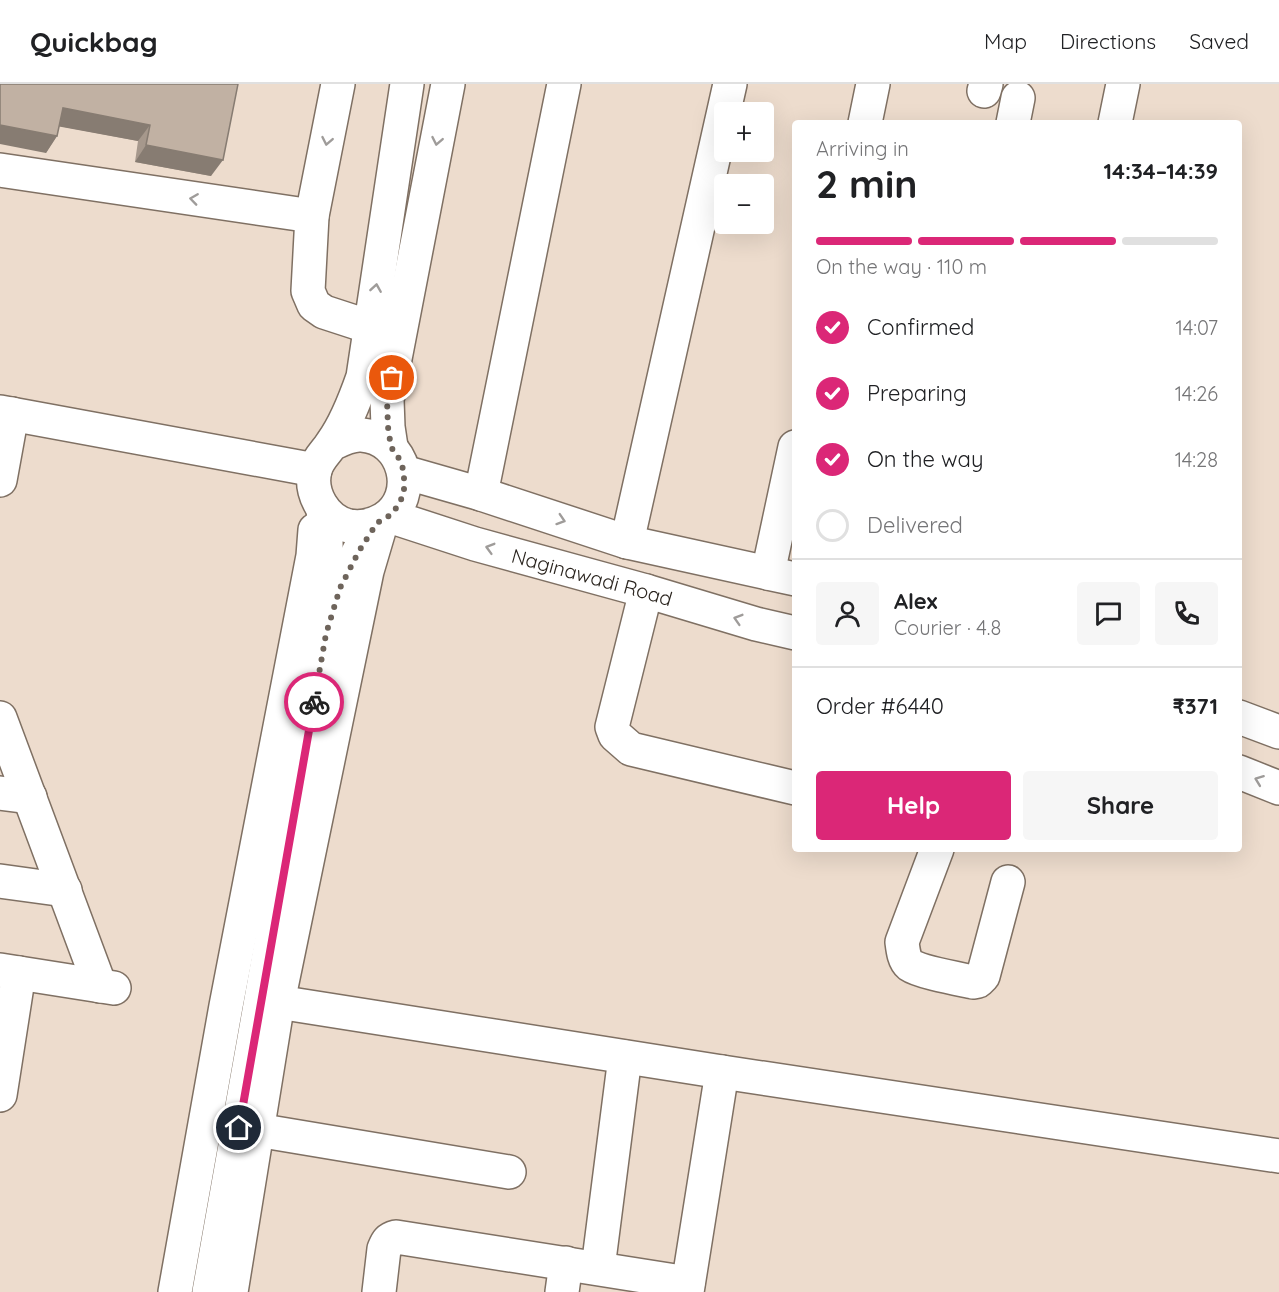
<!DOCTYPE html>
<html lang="en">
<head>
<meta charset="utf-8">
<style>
	body { margin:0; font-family:Quicksand,sans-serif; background:#f6f6f6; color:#202124; height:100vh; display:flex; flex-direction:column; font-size:22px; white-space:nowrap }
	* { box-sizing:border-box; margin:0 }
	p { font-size:20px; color:#757577 }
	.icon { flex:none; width:33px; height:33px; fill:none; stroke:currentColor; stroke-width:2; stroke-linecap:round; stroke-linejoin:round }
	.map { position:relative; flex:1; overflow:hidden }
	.drawer { position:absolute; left:792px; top:36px; width:450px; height:732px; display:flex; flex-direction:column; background:#fff; border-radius:6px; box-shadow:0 6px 24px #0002 }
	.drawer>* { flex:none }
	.buttons { position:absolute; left:714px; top:18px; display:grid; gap:12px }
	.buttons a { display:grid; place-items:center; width:60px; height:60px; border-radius:6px; background:#fff; box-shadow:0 6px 24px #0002; font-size:30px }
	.pin { position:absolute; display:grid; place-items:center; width:51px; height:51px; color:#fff; margin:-26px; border:3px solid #fff; border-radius:50%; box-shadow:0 2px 6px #0007 }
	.courier { position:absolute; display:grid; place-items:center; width:60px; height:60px; margin:-30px; border:4px solid #db2777; border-radius:50%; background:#fff; color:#222; box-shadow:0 2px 8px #0007 }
	.headline em { font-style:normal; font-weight:800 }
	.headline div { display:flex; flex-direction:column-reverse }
	.headline { display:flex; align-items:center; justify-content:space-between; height:102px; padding:0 24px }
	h1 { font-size:39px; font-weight:800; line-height:45px }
	.bar { display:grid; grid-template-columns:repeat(4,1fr); gap:9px 6px; align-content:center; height:72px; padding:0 24px }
	.bar i { height:8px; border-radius:4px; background:#e0e0e0 }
	.bar .active { background:#db2777 }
	.bar p { grid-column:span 4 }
	.line { display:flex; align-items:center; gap:15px; padding:0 24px; border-top:2px solid #e0e0e0 }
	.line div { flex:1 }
	.round { display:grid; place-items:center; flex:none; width:63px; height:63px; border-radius:6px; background:#f6f6f6 }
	ol { padding:0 24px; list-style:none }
	li { display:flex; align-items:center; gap:18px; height:66px }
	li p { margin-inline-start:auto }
	li .icon { padding:6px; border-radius:50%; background:#db2777; color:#fff; stroke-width:4 }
	li:last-child { color:#757577 }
	li i { width:33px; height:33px; border:3px solid #e0e0e0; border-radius:50% }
	.action { display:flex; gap:12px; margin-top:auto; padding:12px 24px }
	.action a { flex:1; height:69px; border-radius:6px; background:#db2777; color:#fff; font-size:24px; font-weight:800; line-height:69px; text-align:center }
	.action a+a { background:#f6f6f6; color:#202124 }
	header { display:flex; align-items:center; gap:36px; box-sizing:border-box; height:84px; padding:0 30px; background:#fff; border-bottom:2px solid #e0e0e0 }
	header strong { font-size:28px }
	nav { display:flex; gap:33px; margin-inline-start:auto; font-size:21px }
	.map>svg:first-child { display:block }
</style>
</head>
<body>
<header>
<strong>Quickbag</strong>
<nav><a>Map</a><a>Directions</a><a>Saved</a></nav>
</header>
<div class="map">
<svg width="1279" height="1208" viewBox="0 0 1279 1208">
	<rect width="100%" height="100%" fill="#eddccd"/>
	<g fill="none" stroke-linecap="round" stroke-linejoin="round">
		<defs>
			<g id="minor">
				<polyline points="984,7 986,0"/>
				<polyline points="865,39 873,0"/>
				<polyline points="1013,39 1018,14"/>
				<polyline points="1115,39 1123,0"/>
				<polyline points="0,86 312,132 338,0"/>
				<polyline points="312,132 308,207 314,221 324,228 370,243"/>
				<polyline points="0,328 315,386"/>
				<polyline points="404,388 481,410 627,458 795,495"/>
				<polyline points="0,396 12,330"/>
				<polyline points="481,410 564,0"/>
				<path id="s1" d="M389 432 475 460 646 507 756 540 795 549"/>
				<polyline points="627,458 730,0"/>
				<polyline points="768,489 795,363"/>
				<polyline points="646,507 612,643 615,651 631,665 795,704"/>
				<polyline points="1239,633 1279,648"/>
				<polyline points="0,634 100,902"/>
				<polyline points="1239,688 1279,704"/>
				<polyline points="0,709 30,713"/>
				<path d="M937 765 902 858C903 866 904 876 910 881 920 888 959 895 973 898L978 897 983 892 1008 798"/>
				<polyline points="0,797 65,806"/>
				<polyline points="0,886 114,904"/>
				<polyline points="278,918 722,988 1279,1072"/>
				<polyline points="0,1011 19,889"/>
				<polyline points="257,1046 509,1088"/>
				<polyline points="598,1184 625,973"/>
				<polyline points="175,1208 226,922 313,472 315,446"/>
				<polyline points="231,1208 278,918 367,487 380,443"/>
				<path d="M379 1208 384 1165C387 1158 388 1155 396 1153L688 1199"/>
				<polyline points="562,1208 566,1179"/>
				<polyline points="687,1208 722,988"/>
			</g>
			<g id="major">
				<path d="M332 360C342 355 351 350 362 351 405 354 420 412 384 435 374 441 361 444 349 442 325 437 309 409 315 386 318 374 326 369 332 359 346 340 355 316 363 293L407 0"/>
				<polyline points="391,363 388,343 387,316 448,0"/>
				<polyline points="323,425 326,457 327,524"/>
				<polyline points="209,1208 326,550 340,505 359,467 377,439"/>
			</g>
		</defs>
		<use href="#minor" stroke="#7f7063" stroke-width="36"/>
		<use href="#major" stroke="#7f7063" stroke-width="36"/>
		<use href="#minor" stroke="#fff" stroke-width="33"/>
		<use href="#major" stroke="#fff" stroke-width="33"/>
	</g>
	<polygon fill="#a6988c" points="0,0 238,0 211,92 135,78 138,57 59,42 57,52 46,69"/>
	<g fill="#877c72">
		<polygon points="63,24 150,41 138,57 51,41"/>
		<polygon points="0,41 57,52 46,69 0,60"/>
		<polygon points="146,61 223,76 211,92 135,78"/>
	</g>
	<polygon fill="#c1b1a3" stroke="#877c72" stroke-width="1.5" points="0,0 238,0 223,76 146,61 150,41 63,24 57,52 0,41"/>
	<defs><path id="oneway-chevron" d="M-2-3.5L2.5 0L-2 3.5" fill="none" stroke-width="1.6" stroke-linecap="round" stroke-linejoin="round" transform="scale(1.5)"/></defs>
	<g stroke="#9f9c9a">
		<use href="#oneway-chevron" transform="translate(327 57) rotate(101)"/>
		<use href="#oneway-chevron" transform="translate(437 57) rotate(101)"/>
		<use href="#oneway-chevron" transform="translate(194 115) rotate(-172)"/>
		<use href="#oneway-chevron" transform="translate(376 204) rotate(-81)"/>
		<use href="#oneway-chevron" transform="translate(561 436) rotate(18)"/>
		<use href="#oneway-chevron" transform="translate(490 464) rotate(-164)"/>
		<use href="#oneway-chevron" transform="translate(738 535) rotate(-163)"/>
		<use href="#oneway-chevron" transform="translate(1259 696) rotate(-159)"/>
	</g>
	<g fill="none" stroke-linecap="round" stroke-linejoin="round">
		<polyline stroke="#6e645b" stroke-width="6" stroke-dasharray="0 10.8" points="314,618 326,550 340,504 359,467 377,439 389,432 399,421 404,408 404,388 400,376 391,363 388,343 387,316 392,294"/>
		<polyline stroke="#db2777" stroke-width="8" points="239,1044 314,618"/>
	</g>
	<g text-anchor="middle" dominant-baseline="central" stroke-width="5" stroke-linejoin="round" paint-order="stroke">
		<g font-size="20" fill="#2a241e" stroke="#fae9da">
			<text stroke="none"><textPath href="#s1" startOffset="212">Naginawadi Road</textPath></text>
		</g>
	</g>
</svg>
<div class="buttons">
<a>+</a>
<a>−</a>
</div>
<div class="pin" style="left:392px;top:294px;background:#ea580c"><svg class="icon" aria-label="bag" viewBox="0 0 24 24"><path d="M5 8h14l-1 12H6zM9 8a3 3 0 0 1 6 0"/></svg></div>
<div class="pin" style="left:239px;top:1044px;background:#1f2937"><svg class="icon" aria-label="home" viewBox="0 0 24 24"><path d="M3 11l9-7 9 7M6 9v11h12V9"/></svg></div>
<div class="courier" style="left:314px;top:618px"><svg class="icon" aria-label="bike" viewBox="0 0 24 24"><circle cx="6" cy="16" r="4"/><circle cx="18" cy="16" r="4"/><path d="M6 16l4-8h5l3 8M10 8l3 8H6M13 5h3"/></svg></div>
<section class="drawer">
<div class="headline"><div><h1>2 min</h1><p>Arriving in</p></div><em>14:34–14:39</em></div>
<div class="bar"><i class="active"></i><i class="active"></i><i class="active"></i><i></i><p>On the way · 110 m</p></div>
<ol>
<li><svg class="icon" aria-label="check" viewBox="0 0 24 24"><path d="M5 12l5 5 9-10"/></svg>Confirmed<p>14:07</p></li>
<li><svg class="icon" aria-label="check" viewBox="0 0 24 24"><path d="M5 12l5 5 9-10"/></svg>Preparing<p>14:26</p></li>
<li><svg class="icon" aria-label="check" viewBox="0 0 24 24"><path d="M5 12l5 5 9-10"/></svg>On the way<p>14:28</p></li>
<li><i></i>Delivered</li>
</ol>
<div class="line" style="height:108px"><a class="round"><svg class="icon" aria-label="person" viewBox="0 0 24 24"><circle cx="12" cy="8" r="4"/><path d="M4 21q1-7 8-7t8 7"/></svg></a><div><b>Alex</b><p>Courier · 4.8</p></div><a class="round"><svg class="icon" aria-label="chat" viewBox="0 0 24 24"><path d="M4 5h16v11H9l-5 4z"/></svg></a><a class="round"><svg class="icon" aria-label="phone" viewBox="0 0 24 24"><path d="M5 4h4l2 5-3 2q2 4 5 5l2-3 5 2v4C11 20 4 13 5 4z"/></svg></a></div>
<div class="line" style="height:78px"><div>Order #6440</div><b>₹371</b></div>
<div class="action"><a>Help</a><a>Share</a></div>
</section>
</div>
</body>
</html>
